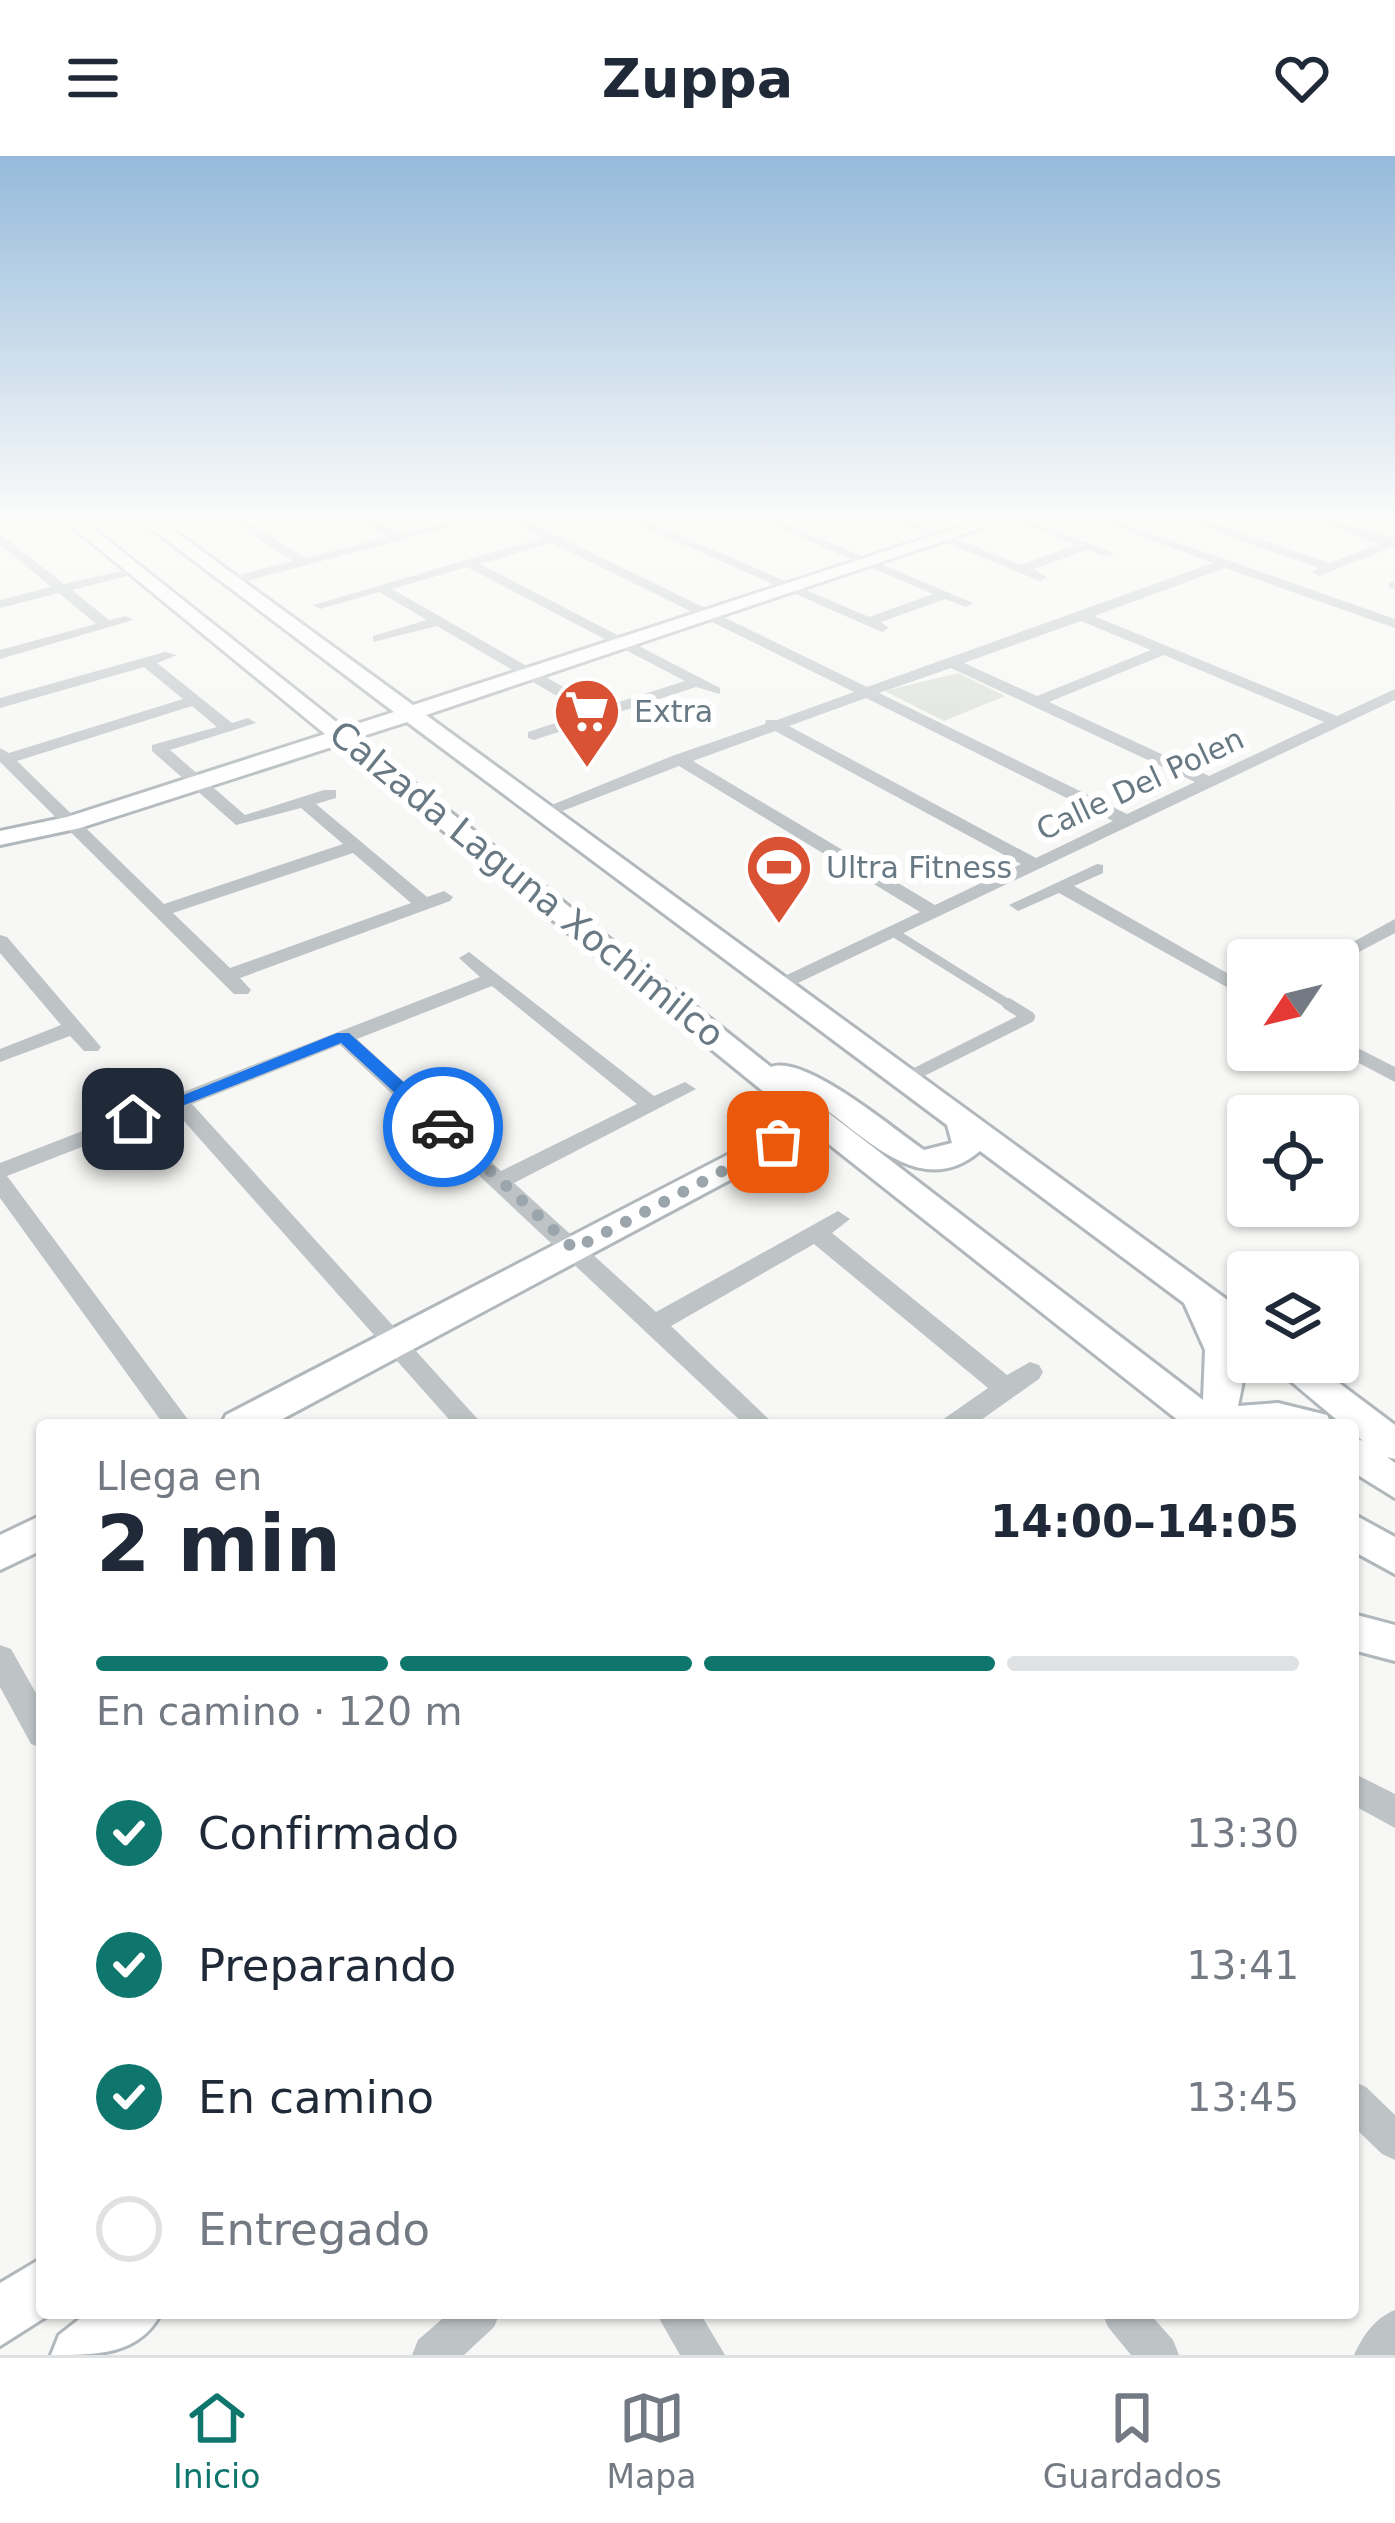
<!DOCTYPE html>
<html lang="es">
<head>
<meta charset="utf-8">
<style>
	body { margin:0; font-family:"DejaVu Sans",sans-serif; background:#f6f6f7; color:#1f2937; height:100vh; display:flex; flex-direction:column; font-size:45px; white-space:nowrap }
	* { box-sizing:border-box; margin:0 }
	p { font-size:39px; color:#747a83 }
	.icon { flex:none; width:66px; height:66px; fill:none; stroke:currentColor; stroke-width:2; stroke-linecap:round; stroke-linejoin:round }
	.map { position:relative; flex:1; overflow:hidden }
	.drawer { position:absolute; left:36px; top:1263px; width:1323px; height:900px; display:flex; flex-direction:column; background:#fff; border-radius:12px; box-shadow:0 3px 9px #0004 }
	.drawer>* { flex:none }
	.needle { width:78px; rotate:235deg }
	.buttons { position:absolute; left:1227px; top:783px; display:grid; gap:24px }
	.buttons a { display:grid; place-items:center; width:132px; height:132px; border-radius:12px; background:#fff; box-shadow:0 3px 9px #0004; font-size:60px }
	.pin { position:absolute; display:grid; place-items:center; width:102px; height:102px; color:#fff; margin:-51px; border-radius:24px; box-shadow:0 6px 18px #0006 }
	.courier { position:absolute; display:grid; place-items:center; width:120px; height:120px; margin:-60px; border:9px solid #1a73e8; border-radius:50%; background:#fff; color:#222; box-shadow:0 3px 15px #0007 }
	.overview em { font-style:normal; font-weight:600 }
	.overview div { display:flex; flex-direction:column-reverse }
	.overview { display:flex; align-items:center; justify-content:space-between; height:204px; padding:0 60px }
	h1 { font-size:78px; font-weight:600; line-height:90px }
	.bar { display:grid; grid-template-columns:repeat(4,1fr); gap:18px 12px; align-content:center; height:144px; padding:0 60px }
	.bar i { height:15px; border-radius:9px; background:#e0e1e3 }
	.bar .on { background:#0f766e }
	.bar p { grid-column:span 4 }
	ol { padding:0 60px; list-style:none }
	li { display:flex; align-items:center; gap:36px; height:132px }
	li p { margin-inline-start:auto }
	li .icon { padding:12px; border-radius:50%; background:#0f766e; color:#fff; stroke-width:4 }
	li:last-child { color:#747a83 }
	li i { width:66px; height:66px; border:6px solid #e0e1e3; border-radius:50% }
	header { display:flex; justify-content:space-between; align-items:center; height:156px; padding:0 60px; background:#fff; font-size:54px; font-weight:600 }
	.menu { display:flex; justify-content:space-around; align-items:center; height:168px; border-top:3px solid #e0e1e3; background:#fff; font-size:33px; color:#747a83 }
	.menu a { display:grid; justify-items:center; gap:6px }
	.menu .on { color:#0f766e }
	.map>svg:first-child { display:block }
</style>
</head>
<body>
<header><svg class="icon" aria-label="menu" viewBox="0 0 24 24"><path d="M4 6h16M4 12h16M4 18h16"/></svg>Zuppa<svg class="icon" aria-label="heart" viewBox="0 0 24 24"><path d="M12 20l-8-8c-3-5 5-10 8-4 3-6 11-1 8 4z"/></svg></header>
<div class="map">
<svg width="1395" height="2199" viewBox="0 0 1395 2199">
	<rect width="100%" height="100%" fill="#f7f7f5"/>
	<polygon fill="#d7dcd4" points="958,517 1005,540 944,565 885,535"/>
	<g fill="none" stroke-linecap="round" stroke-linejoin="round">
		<defs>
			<g id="secondary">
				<path d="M63 363H81L344 572 394 556 139 363H158L413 549 984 363H1009L426 559 1248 1159V1190L1238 1186 1244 1220 1238 1250 1278 1247 1327 1259 1332 1269H1184L816 978 271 1269H221L226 1259 797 963 338 589 80 672 0 689V675L67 661 325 578ZM407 566 947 969 952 987 924 994C893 973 805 898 771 911L357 582ZM809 942C861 974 918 1048 980 995L1184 1147 1205 1194 1203 1244Z"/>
				<polygon points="1268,1206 1311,1206 1395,1269 1395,1303 1387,1301 1395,1307 1395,1342 1353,1316 1353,1281 1363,1285 1353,1277 1353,1269 1343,1269"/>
				<polygon points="1353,1358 1395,1381 1395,1418 1353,1395"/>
				<polygon points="42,1359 42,1394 0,1414 0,1379"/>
				<polygon points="1353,1458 1395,1469 1395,1505 1353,1494"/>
				<polygon points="42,2102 42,2157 52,2157 0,2190 0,2127"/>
				<path d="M87 2157H161C140 2199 97 2199 51 2199L59 2179Z"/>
			</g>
		</defs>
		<use href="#secondary" stroke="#b1b7bb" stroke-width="6"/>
		<polyline stroke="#bec3c6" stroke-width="9" points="893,776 1013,851"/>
		<polyline stroke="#bec3c6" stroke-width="12" points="907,922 1029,861 1008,848"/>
		<g fill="#bec3c6" fill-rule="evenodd">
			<polygon points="228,363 242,363 306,402 387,381 358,363 373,363 400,378 459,363 479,363 232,429 227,428 227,422 293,405"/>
			<path d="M507 363H522L867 531 1213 407 1094 363H1111L1395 463V472L1225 412 1094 460 1337 560 1395 533V544L779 836 769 830 772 826 920 756 679 610 547 661 532 657 672 600 765 568 766 564H777L854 536 552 387 480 408 720 532V538L696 531 534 584 528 582V576L586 557 437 470 373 486V480L427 464 379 436 320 453 313 449 542 382ZM467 411 685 525 600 552 392 433ZM1081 465 1151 494 1037 540 964 507ZM1164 499 1324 566 1209 620 1049 546ZM951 512 1195 626 1127 658 879 537ZM866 542 1113 665 1036 702 789 570ZM775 575 1021 708 935 749 693 605Z"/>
			<polygon points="625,363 641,363 869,461 933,438 758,363 774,363 973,447 966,451 945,443 881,466 889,472 882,476"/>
			<polygon points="889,363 906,363 1021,409 1075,389 1009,363 1026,363 1114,397 1108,401 1087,394 1033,413 1047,421 1040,425"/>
			<polygon points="1182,363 1200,363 1330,407 1379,388 1309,363 1327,363 1395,382 1395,390 1319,420 1312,416 1318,412"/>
			<polygon points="0,378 64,428 139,411 139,417 72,434 109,464 126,460 133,464 0,503 0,494 96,468 59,437 0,452 0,444 51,431 0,388"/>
			<polygon points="1394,425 1395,433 1389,432 1389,426"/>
			<path d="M165 496 177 499 157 507 232 567 248 562 256 567 170 594 245 659 324 634H336V642L316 648 427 741 444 735 453 741 450 745 240 822 251 834 248 838H234L0 606V592L9 597 183 543 144 511 0 552V542ZM192 550 217 571 152 589V595L236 669 301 652 343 688 164 748 17 605ZM353 697 411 747 230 812 173 757Z"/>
			<polygon points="1097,708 1103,709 1103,717 1074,730 1248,829 1248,843 1059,737 1018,755 1009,749"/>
			<polygon points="1395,763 1395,777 1338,807 1338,804 1320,804"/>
			<polygon points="0,779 7,781 101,891 98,895 84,895 70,880 0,906 0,893 61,869 0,797"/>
			<path d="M469 796 654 940 685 926 696 933 514 1027 656 1156 838 1055 850 1063 832 1077 1007 1219 1030 1206 1039 1209 1043 1216 1039 1223 974 1269H941L945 1262 988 1232 814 1088 671 1170 775 1269H745L340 889 192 948 483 1269H454L175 955 7 1020 192 1269H164L0 1042V1007L480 821 459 802ZM492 830 637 948 501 1015 357 883Z"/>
			<polygon points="1338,882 1395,911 1395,926 1334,894 1338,894"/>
			<polygon points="0,1489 11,1493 42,1548 42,1592 31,1588 0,1531"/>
			<polygon points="1353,1617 1395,1638 1395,1672 1353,1649"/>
			<polygon points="1353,1925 1366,1931 1395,1959 1395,2004 1382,1998 1353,1970"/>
			<path d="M1395 2154V2199H1354C1363 2179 1375 2162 1395 2154Z"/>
			<polygon points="449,2157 500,2157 494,2171 464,2199 412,2199 418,2184"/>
			<polygon points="656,2157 700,2157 725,2199 680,2199"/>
			<polygon points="1102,2157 1149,2157 1173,2184 1179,2199 1131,2199 1108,2171"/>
		</g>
		<use href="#secondary" fill="#fff" fill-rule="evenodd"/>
	</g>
	<linearGradient id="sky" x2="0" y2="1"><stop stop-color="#95badb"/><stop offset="0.54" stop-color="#fbfbfa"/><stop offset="1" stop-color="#fbfbfa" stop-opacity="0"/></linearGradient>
	<rect width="1395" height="671" fill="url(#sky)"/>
	<polygon fill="#1a73e8" points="337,877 349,877 449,967 449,975 436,975 341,887 139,967 124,963"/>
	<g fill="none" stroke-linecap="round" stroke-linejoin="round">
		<polyline stroke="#9aa5ac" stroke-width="12" stroke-dasharray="0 21.6" points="443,971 574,1093 778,986"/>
	</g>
	<defs>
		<symbol id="supermarket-pin" viewBox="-11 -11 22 30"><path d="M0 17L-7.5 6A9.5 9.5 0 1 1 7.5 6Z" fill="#d95234" stroke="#fff"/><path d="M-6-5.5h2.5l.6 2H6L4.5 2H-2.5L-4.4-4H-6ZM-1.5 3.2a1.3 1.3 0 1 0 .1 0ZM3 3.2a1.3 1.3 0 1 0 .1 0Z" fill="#fff"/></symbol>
		<symbol id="stadium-pin" viewBox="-11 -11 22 30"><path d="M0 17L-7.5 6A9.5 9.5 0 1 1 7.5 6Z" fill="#d95234" stroke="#fff"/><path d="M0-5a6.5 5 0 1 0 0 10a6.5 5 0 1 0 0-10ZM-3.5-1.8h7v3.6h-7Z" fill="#fff"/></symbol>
	</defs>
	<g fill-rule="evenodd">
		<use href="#supermarket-pin" x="549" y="517" width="76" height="104"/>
		<use href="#stadium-pin" x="741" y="673" width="76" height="104"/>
	</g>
	<g text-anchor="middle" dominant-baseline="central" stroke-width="12" stroke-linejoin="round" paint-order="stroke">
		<g font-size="30" fill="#687984" stroke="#fff" text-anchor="start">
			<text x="634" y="555">Extra</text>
			<text x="826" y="711">Ultra Fitness</text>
		</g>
		<g font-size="30" fill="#687984" stroke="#fff">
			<text transform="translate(1140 628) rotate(-25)">Calle Del Polen</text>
		</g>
		<g font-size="36" fill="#687984" stroke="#fff">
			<text transform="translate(527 728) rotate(39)">Calzada Laguna Xochimilco</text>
		</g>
	</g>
</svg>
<div class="buttons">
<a><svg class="needle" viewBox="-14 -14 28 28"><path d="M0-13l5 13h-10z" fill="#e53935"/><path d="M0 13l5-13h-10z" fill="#747a83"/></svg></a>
<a><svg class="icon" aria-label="locate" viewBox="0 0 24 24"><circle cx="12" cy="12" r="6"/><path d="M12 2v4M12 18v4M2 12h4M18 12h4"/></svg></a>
<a><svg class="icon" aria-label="layers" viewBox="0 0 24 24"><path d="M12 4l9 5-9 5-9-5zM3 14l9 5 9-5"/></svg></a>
</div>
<div class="pin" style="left:778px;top:986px;background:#ea580c"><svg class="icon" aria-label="bag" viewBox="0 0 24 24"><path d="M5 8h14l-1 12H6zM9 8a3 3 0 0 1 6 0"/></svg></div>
<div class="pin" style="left:133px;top:963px;background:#1f2937"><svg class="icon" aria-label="home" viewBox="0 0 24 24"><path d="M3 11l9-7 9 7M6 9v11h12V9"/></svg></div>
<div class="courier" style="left:443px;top:971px"><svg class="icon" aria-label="car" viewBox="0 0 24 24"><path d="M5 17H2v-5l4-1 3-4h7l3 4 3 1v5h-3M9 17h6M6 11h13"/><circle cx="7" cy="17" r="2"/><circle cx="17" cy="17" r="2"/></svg></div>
<section class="drawer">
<div class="overview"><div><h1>2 min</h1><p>Llega en</p></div><em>14:00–14:05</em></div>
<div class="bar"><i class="on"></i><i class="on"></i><i class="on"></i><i></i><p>En camino · 120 m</p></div>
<ol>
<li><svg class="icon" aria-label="check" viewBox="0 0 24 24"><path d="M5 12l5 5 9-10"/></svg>Confirmado<p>13:30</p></li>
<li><svg class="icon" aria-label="check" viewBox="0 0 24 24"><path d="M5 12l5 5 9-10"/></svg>Preparando<p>13:41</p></li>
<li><svg class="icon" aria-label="check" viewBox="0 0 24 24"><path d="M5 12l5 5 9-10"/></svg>En camino<p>13:45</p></li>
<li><i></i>Entregado</li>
</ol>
</section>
</div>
<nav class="menu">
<a class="on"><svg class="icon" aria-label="home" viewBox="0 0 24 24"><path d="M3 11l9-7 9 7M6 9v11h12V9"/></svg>Inicio</a>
<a><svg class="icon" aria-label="map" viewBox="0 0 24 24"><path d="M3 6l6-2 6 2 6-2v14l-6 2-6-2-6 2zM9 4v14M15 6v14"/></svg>Mapa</a>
<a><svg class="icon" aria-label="saved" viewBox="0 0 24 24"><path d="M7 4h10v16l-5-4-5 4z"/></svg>Guardados</a>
</nav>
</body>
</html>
